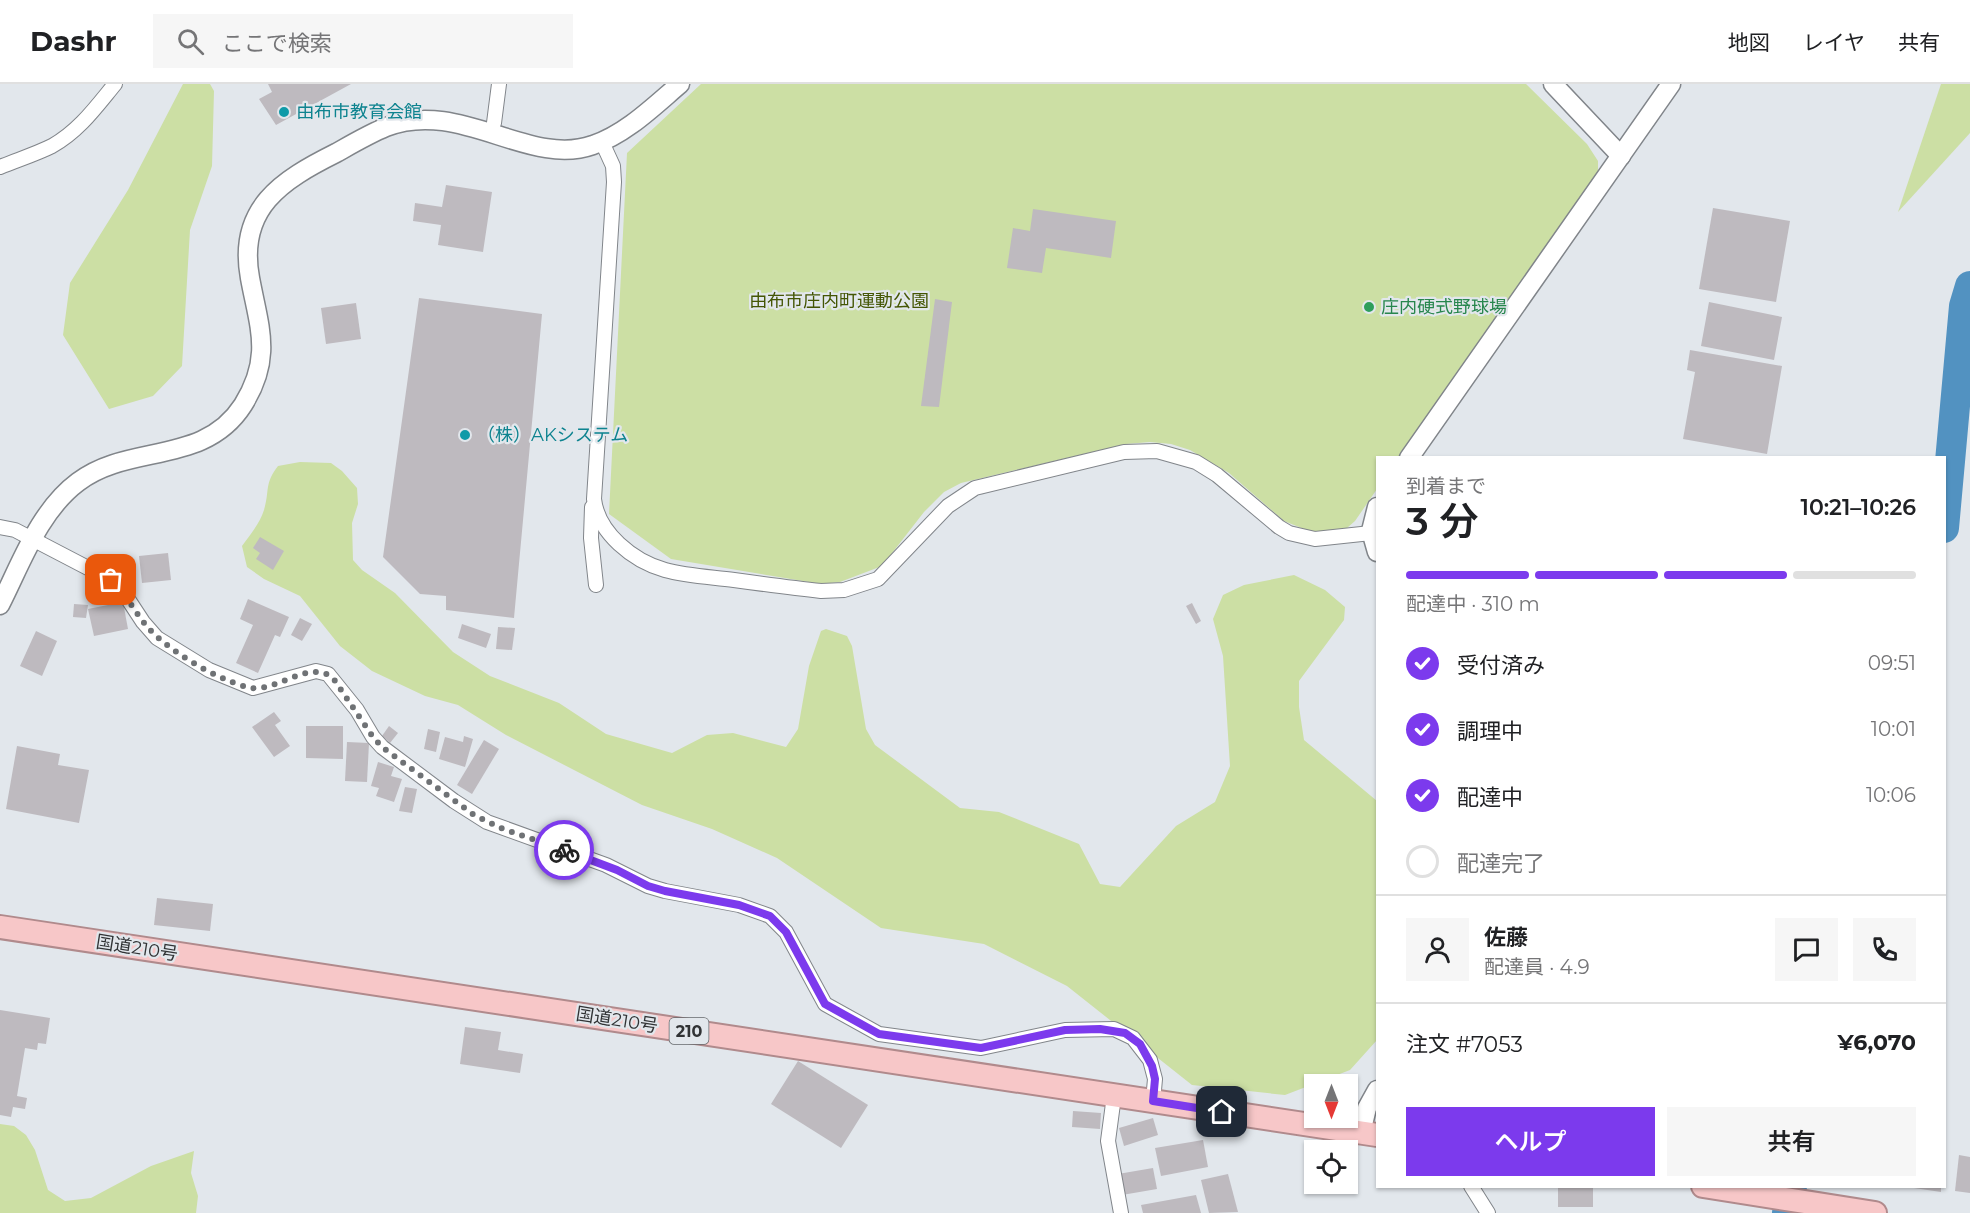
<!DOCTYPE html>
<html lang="ja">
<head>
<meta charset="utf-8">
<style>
	body { margin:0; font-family:Montserrat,"Noto Sans JP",sans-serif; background:#f6f6f6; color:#202124; height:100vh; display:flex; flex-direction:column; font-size:22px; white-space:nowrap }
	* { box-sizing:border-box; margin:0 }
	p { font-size:20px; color:#757577 }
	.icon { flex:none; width:33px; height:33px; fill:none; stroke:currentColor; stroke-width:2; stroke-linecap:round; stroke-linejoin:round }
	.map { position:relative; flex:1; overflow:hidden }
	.side { position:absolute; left:1376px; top:372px; width:570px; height:732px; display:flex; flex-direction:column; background:#fff; border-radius:0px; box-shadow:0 2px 4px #0004 }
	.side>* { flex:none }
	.needle { width:39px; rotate:180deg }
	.controls { position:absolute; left:1304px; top:990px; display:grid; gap:12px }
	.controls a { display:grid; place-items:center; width:54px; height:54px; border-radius:0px; background:#fff; box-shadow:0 2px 4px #0004; font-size:30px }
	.pin { position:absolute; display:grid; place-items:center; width:51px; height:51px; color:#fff; margin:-26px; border-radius:12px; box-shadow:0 3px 9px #0006 }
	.courier { position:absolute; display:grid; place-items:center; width:60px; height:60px; margin:-30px; border:4px solid #7c3aed; border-radius:50%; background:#fff; color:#222; box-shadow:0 2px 8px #0007 }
	.headline em { font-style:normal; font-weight:600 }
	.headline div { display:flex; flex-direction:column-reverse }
	.headline { display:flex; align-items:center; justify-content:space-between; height:102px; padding:0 30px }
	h1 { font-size:39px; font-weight:600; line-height:45px }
	.bar { display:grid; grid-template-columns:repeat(4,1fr); gap:9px 6px; align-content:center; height:72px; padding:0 30px }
	.bar i { height:8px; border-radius:4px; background:#e0e0e0 }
	.bar .current { background:#7c3aed }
	.bar p { grid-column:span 4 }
	.line { display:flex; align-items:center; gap:15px; padding:0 30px; border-top:2px solid #e0e0e0 }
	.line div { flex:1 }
	.round { display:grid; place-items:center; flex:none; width:63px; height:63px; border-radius:0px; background:#f6f6f6 }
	ol { padding:0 30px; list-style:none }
	li { display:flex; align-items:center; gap:18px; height:66px }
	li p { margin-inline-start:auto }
	li .icon { padding:6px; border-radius:50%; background:#7c3aed; color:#fff; stroke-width:4 }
	li:last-child { color:#757577 }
	li i { width:33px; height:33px; border:3px solid #e0e0e0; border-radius:50% }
	.primary-button { display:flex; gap:12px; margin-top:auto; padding:12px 30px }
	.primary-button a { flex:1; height:69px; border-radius:0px; background:#7c3aed; color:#fff; font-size:24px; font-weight:600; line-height:69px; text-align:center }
	.primary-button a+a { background:#f6f6f6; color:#202124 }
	header { display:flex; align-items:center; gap:36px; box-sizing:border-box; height:84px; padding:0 30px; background:#fff; border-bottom:2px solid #e0e0e0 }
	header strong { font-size:28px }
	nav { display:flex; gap:33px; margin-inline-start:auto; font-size:21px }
	.search { width:420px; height:54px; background:#f6f6f6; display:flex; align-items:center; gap:15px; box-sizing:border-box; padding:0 21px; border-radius:0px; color:#757577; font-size:22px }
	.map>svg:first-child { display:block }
</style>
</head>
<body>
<header>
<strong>Dashr</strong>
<div class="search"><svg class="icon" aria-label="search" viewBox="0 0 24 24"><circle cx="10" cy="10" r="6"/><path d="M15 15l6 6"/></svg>ここで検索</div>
<nav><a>地図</a><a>レイヤ</a><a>共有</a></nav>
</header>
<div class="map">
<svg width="1970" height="1129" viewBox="0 0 1970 1129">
	<rect width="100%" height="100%" fill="#e2e7ec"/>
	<g fill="#ccdfa4">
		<polygon points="183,0 210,0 214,7 212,82 190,146 182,282 153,312 109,325 63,251 70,199 128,106"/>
		<polygon points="701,0 1526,0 1587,60 1598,77 1598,91 1399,373 1377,374 1377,405 1355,437 1347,444 1321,449 1309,447 1284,437 1229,389 1190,366 1171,360 1150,358 1126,360 961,399 944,408 924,428 882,482 840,498 821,500 671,475 609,430 627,69"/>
		<polygon points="1941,0 1970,0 1970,49 1898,128"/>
		<path d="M300 378 331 379 342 387 357 404 358 420 352 439 353 476 362 486 395 509 453 568 490 592 559 619 606 650 672 669 707 651 733 649 786 663 798 645 809 582 821 547 826 545 847 552 852 562 866 645 875 661 960 724 999 728 1079 760 1100 800 1120 803 1176 742 1215 718 1230 682 1223 572 1213 535 1223 511 1244 501 1294 491 1325 506 1345 523 1344 536 1299 597V623L1304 656 1377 717V956L1350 986 1285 1011 1192 1001 1067 902 984 860 881 844 777 774 712 745 642 721 506 651 458 621 425 612 372 587 340 562 300 512 264 495 247 483 242 462C250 451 260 439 264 426 270 406 264 400 278 382Z"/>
		<polygon points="0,1040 14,1042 26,1051 35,1066 48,1106 65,1117 91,1114 151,1082 194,1067 191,1089 198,1112 196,1129 0,1129"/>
	</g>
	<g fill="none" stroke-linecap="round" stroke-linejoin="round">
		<g stroke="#5292c1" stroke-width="30">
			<polyline points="1944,444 1964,222 1970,202"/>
			<polyline points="1787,1129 1792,1102"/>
		</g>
	</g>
	<g fill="#bebabf">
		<polygon points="268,0 351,0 276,41 259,15 272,8"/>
		<polygon points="446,101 492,108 483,168 438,161 441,141 413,137 415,119 442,123"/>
		<polygon points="1713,124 1790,137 1776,218 1699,205"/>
		<polygon points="1033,125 1116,137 1111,174 1046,164 1042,189 1007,184 1013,144 1030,147"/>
		<polygon points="419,214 542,230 514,534 446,526 446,512 420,510 383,473"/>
		<polygon points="935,215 952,218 939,323 921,322"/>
		<polygon points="1709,218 1782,233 1774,276 1701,262"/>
		<polygon points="356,219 361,255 326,260 321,224"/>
		<polygon points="1690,266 1782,282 1767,370 1683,355 1695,288 1687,286"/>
		<polygon points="260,453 284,467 273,486 256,475 260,469 253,464"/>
		<polygon points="168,469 171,496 142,499 139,472"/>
		<polygon points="248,515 289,533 280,553 275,551 258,589 236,579 253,541 240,535"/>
		<polygon points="123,518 128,545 94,552 88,525"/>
		<polygon points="1192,519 1201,537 1196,540 1186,522"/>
		<polygon points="74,520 88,521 86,534 73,533"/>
		<polygon points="300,534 312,540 302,557 291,551"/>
		<polygon points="462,540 491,550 486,564 458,554"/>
		<polygon points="498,543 515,544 512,566 496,565"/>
		<polygon points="36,547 57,557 42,592 20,582"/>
		<polygon points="274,628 281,637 275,641 290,662 274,673 252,643"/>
		<polygon points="306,642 343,642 343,675 306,674"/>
		<polygon points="389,642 398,649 390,659 382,652"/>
		<polygon points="428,645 440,648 436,668 424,665"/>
		<polygon points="464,652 473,655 465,683 439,675 445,653 463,658"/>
		<polygon points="484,656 499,665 472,710 457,701"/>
		<polygon points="347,658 369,659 367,698 345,697"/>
		<polygon points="17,662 60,670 58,681 89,686 79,739 6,725"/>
		<polygon points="378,678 394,683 391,692 402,695 394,718 376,712 379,704 371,702"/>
		<polygon points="405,703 417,705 412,729 399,727"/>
		<polygon points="157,814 213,820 210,847 154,841"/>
		<polygon points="0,926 50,934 46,960 38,959 37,966 25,964 17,1012 27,1014 25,1025 13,1023 11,1033 0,1031"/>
		<polygon points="465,943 501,948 498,966 523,970 520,989 460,980"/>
		<polygon points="798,977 868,1021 841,1064 771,1020"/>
		<polygon points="1073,1027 1101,1029 1100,1045 1072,1043"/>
		<polygon points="1153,1034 1158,1051 1124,1062 1119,1044"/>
		<polygon points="1203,1056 1208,1083 1161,1092 1155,1064"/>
		<polygon points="1959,1071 1970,1073 1970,1109 1955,1107"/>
		<polygon points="1153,1084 1157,1105 1122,1111 1118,1090"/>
		<polygon points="1228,1090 1238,1128 1209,1129 1201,1096"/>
		<polygon points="1914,1102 1941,1102 1941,1108 1914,1104"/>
		<rect x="1558" y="1103" width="35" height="20"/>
		<polygon points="1196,1111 1201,1129 1143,1129 1141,1121"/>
	</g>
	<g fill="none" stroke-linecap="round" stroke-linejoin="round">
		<defs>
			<g id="minor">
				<polyline points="494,39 499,0"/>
				<path d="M602 58 613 82 614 98 594 415C598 449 633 477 665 486 687 492 711 493 734 496 763 500 792 504 821 507L844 506 878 495 948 422 975 404 1124 368 1157 367 1196 378 1217 391 1279 443 1289 449 1315 455 1371 449"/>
				<path d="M0 83C17 76 36 70 52 62 79 47 96 23 115 0"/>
				<polyline points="592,423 591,454 596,501"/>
				<polyline points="0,443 15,446 111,496 122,506 143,538 157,554 209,586 253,604 316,587 328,590 357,626 373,653 382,663 454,717 487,738 606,781 648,802 665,807 739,821 770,832 786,848 825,920 879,950 981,964 1065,946 1114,945 1133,954 1150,976 1155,995 1153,1017"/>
				<polyline points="1114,1012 1108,1057 1121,1129"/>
				<polyline points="1471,1102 1488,1129"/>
			</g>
			<g id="tertiary">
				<polyline points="1553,0 1621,72"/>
				<polyline points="1409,374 1671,0"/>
				<polyline points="1377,423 1371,447 1377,468"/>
				<path d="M0 521C21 480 39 427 78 398 129 359 204 382 243 321 273 273 259 243 250 194 237 124 282 96 336 69 352 60 369 50 386 43 460 14 529 84 593 61 626 50 654 22 680 0"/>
				<polyline points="1361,1049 1367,1024 1377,1006"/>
			</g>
			<g id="trunk">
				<polyline points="0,843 1377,1051"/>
				<polyline points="1703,1102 1875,1129"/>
			</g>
		</defs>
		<use href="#minor" stroke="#81858a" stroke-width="16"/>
		<use href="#tertiary" stroke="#81858a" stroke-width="21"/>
		<use href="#trunk" stroke="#b08a8c" stroke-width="26"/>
		<use href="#minor" stroke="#fff" stroke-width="14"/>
		<use href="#tertiary" stroke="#fff" stroke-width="18"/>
		<use href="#trunk" stroke="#f7c7c8" stroke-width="22"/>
	</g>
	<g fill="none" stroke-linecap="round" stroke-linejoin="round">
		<path stroke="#6f7275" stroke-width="6" stroke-dasharray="0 10.8" d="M111 496C125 509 133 525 145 540 166 566 213 593 246 603 275 611 308 574 333 594L373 653 382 663 474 731 503 745 564 766"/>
		<polyline stroke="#7c3aed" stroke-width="8" points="564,766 617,786 648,802 665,807 739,821 770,832 786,848 825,920 879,950 981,964 1065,946 1100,945 1125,949 1140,960 1152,982 1155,995 1153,1017 1222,1028"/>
	</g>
	<g fill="#0f9aa8" stroke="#e2e7ec" stroke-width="2">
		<circle cx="284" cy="28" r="6"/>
		<circle cx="465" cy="351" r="6"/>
	</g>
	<circle fill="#2e9e5b" stroke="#e2e7ec" stroke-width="2" cx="1369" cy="223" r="6"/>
	<g text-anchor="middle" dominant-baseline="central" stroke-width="4.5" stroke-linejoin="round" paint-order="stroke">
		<rect fill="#e2e7ec" stroke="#66696c" stroke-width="1.5" x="669.5" y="934" width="39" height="26" rx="4.5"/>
		<g font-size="16" font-weight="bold" fill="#313335">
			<text x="689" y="947">210</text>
		</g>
		<g font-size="18" fill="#0d838f" stroke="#e2e7ec" text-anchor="start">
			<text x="296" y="28">由布市教育会館</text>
			<text x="477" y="351">（株）AKシステム</text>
		</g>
		<g font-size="18" fill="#445604" stroke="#e2e7ec">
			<text x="839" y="217">由布市庄内町運動公園</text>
		</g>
		<g font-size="18" fill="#27864d" stroke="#e2e7ec" text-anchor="start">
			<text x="1381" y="223">庄内硬式野球場</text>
		</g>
		<g font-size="18" fill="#313335" stroke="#e2e7ec">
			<text transform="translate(137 864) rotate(9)">国道210号</text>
			<text transform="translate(617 936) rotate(9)">国道210号</text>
		</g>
	</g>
</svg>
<div class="controls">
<a><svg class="needle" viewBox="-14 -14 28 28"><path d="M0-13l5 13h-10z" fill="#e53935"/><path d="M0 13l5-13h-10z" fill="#757577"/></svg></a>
<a><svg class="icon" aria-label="locate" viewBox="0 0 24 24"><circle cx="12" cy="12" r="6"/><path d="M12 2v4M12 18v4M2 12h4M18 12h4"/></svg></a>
</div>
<div class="pin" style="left:111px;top:496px;background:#ea580c"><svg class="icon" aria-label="bag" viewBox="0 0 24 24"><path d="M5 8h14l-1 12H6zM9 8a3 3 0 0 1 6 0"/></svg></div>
<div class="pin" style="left:1222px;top:1028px;background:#1f2937"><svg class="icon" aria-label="home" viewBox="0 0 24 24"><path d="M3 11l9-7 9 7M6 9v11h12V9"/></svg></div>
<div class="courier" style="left:564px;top:766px"><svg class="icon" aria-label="bike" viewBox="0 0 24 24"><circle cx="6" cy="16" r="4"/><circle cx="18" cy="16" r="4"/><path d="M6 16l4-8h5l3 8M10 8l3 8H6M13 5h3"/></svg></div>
<section class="side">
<div class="headline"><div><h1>3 分</h1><p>到着まで</p></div><em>10:21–10:26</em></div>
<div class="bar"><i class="current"></i><i class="current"></i><i class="current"></i><i></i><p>配達中 · 310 m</p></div>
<ol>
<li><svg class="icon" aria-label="check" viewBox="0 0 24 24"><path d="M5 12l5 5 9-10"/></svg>受付済み<p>09:51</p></li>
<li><svg class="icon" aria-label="check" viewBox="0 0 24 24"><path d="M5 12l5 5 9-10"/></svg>調理中<p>10:01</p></li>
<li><svg class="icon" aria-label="check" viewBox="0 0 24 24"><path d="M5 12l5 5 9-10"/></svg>配達中<p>10:06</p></li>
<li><i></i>配達完了</li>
</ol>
<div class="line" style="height:108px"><a class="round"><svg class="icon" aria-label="person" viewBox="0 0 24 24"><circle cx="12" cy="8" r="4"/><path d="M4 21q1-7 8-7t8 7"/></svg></a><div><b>佐藤</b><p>配達員 · 4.9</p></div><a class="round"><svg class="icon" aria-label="chat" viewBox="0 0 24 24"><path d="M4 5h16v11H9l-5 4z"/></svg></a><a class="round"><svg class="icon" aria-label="phone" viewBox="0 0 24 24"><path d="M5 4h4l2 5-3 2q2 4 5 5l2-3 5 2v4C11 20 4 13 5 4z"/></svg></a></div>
<div class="line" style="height:78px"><div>注文 #7053</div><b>¥6,070</b></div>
<div class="primary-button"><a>ヘルプ</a><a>共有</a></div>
</section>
</div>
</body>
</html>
